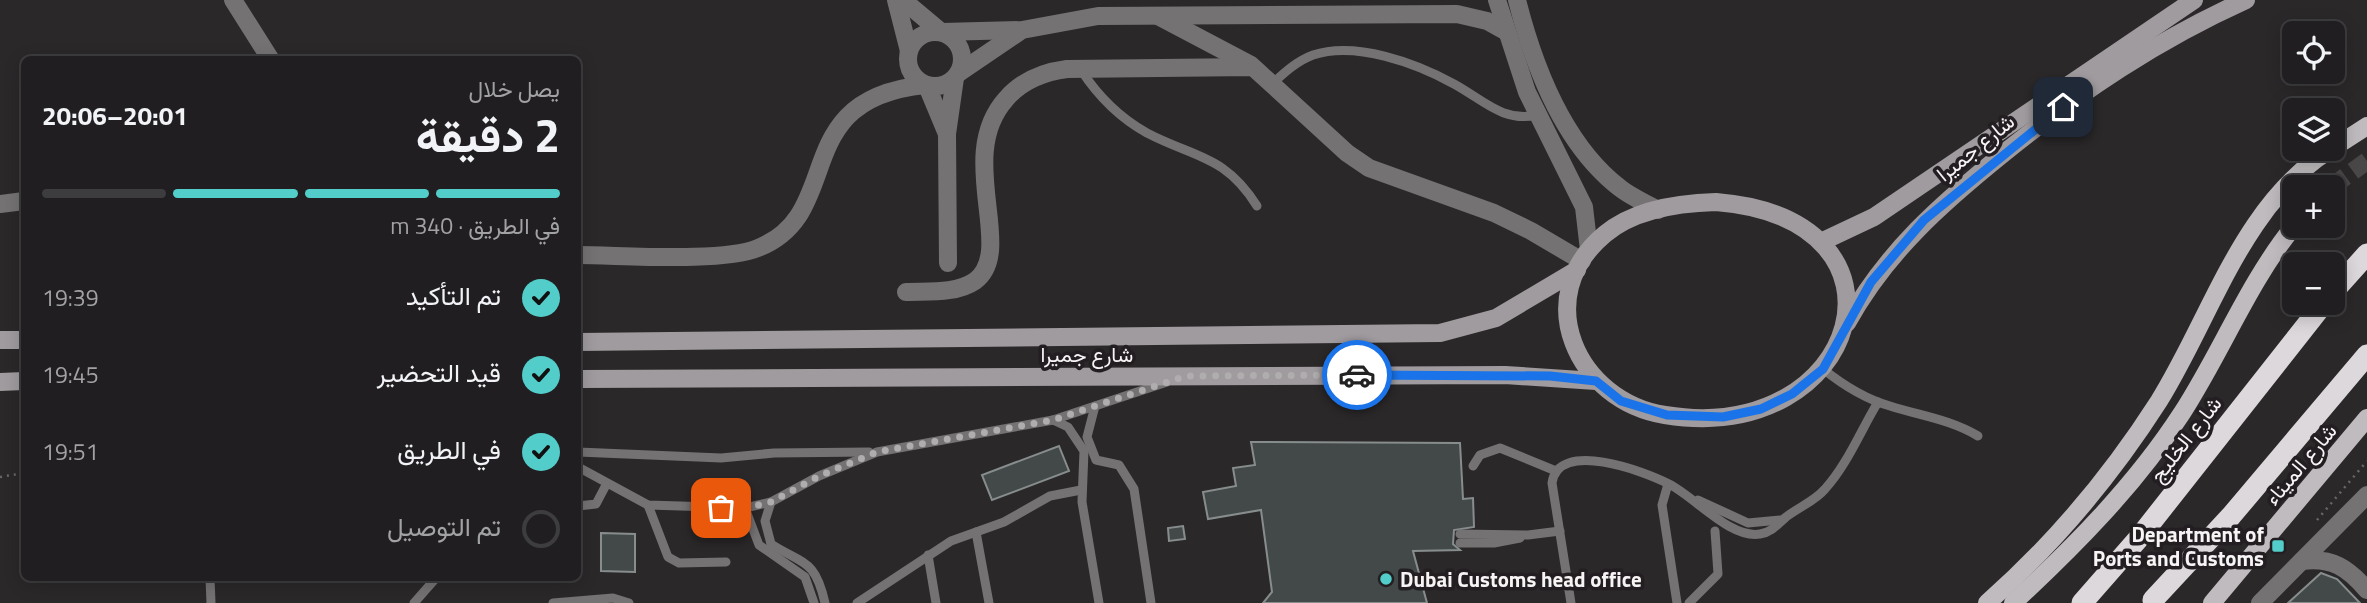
<!DOCTYPE html>
<html lang="ar">
<head>
<meta charset="utf-8">
<style>
	body { margin:0; font-family:"Titillium Web",Vazirmatn,sans-serif; background:#282729; color:#f1f3f6; direction:rtl; height:100vh; display:flex; flex-direction:column; font-size:26px; white-space:nowrap }
	* { box-sizing:border-box; margin:0 }
	p { font-size:23px; color:#a2a2a5 }
	.icon { flex:none; width:38px; height:38px; fill:none; stroke:currentColor; stroke-width:2; stroke-linecap:round; stroke-linejoin:round }
	.map { position:relative; flex:1; overflow:hidden; direction:ltr }
	.side { position:absolute; left:21px; top:56px; width:560px; height:525px; display:flex; flex-direction:column; background:#201e20; border-radius:10px; box-shadow:0 4px 18px #0003,0 0 0 2px #3d3c3e; direction:rtl }
	.side>* { flex:none }
	.buttons { position:absolute; left:2282px; top:21px; display:grid; gap:14px }
	.buttons a { display:grid; place-items:center; width:63px; height:63px; border-radius:10px; background:#201e20; box-shadow:0 4px 18px #0003,0 0 0 2px #3d3c3e; font-size:35px }
	.pin { position:absolute; display:grid; place-items:center; width:60px; height:60px; color:#fff; margin:-30px; border-radius:14px; box-shadow:0 4px 10px #0006 }
	.courier { position:absolute; display:grid; place-items:center; width:70px; height:70px; margin:-35px; border:5px solid #1a73e8; border-radius:50%; background:#fff; color:#222; box-shadow:0 2px 9px #0007 }
	.headline em { font-style:normal; font-weight:700 }
	.headline div { display:flex; flex-direction:column-reverse }
	.headline { display:flex; align-items:center; justify-content:space-between; height:119px; padding:0 21px }
	h1 { font-size:46px; font-weight:700; line-height:52px }
	.bar { display:grid; grid-template-columns:repeat(4,1fr); gap:10px 7px; align-content:center; height:84px; padding:0 21px }
	.bar i { height:9px; border-radius:5px; background:#3d3c3e }
	.bar .current { background:#53cdc9 }
	.bar p { grid-column:span 4 }
	ol { padding:0 21px; list-style:none }
	li { display:flex; align-items:center; gap:21px; height:77px }
	li p { margin-inline-start:auto }
	li .icon { padding:7px; border-radius:50%; background:#53cdc9; color:#111; stroke-width:4 }
	li:last-child { color:#a2a2a5 }
	li i { width:38px; height:38px; border:4px solid #3d3c3e; border-radius:50% }
	.map>svg:first-child { display:block }
</style>
</head>
<body>
<div class="map">
<svg width="2367" height="603" viewBox="0 0 2367 603">
	<rect width="100%" height="100%" fill="#2b282a"/>
	<g fill="#434948" stroke="#878d8d" stroke-width="2">
		<polygon points="1251,442 1460,443 1463,499 1473,498 1474,527 1454,530 1453,544 1460,550 1413,551 1427,603 1263,603 1272,592 1261,510 1208,519 1203,492 1236,486 1233,468 1255,465"/>
		<polygon points="1059,446 1069,471 992,500 982,475"/>
		<polygon points="1183,526 1185,539 1169,541 1168,528"/>
		<polygon points="601,533 635,534 635,572 601,571"/>
		<polygon points="2321,573 2337,579 2360,603 2288,603"/>
	</g>
	<g fill="none" stroke-linecap="round" stroke-linejoin="round">
		<polyline stroke="#4a4749" stroke-width="18" stroke-dasharray="18 9" stroke-linecap="butt" points="2331,187 2367,161"/>
		<g stroke="#6a6769" stroke-width="2.5" stroke-dasharray="2 5" stroke-linecap="butt">
			<polyline points="0,477 24,473"/>
			<polyline points="2317,520 2367,461"/>
		</g>
		<g stroke="#747273" stroke-width="9">
			<path d="M1081 70C1098 96 1120 118 1147 133 1195 158 1225 155 1257 206"/>
			<path d="M1273 83C1285 72 1297 61 1313 55 1356 41 1416 63 1454 84 1482 99 1503 123 1537 115"/>
			<path d="M1823 369C1843 385 1865 399 1890 406 1921 416 1949 419 1978 436"/>
			<polyline points="1095,406 1087,437 1096,460 1119,465 1134,489 1151,603"/>
			<polyline points="1053,420 1068,427 1084,451 1082,502 1099,603"/>
			<polyline points="578,452 721,458 774,453 869,452"/>
			<polyline points="1473,466 1480,455 1500,448 1556,471"/>
			<polyline points="578,467 648,505 745,508 771,502 819,476 877,452 1053,420 1167,382"/>
			<polyline points="1668,484 1662,505 1677,603"/>
			<polyline points="1698,500 1748,523 1780,520"/>
			<path d="M771 502 765 521 771 544C804 565 815 559 825 603"/>
			<polyline points="648,505 668,557 679,563 726,562"/>
			<polyline points="578,506 596,504 606,485"/>
			<polyline points="745,508 759,545 805,577 814,603"/>
			<polyline points="976,532 989,603"/>
			<polyline points="1460,534 1528,535 1560,531"/>
			<polyline points="1460,543 1494,543 1520,538"/>
			<polyline points="928,555 936,603"/>
			<polyline points="210,578 211,603"/>
			<polyline points="414,603 436,578"/>
			<polyline points="553,603 613,598 629,603"/>
			<polyline points="857,603 951,541 1004,522 1050,496 1081,490"/>
			<path d="M1571 603 1552 483C1558 439 1644 471 1669 484 1695 497 1730 539 1760 534 1772 532 1778 524 1786 517 1799 507 1815 501 1825 489 1847 465 1861 430 1878 402"/>
			<polyline points="1689,603 1718,574 1715,531"/>
		</g>
		<g stroke="#747273" stroke-width="18">
			<polyline points="233,0 271,60"/>
			<polyline points="896,0 909,51"/>
			<polyline points="903,0 941,32"/>
			<polyline points="1497,0 1527,92 1584,207 1589,250"/>
			<path d="M1517 0C1534 67 1564 145 1620 188 1631 197 1646 203 1658 210"/>
			<polyline points="1158,16 1251,65"/>
			<circle cx="935" cy="59" r="27"/>
			<polyline points="942,32 1022,30 1098,16 1457,14 1487,21 1505,31"/>
			<polyline points="960,72 1019,32"/>
			<polyline points="927,86 947,134"/>
			<polyline points="0,204 24,201"/>
			<path d="M578 255C622 255 721 263 758 248 847 213 786 99 925 85"/>
			<polyline points="948,263 947,134 955,78"/>
			<path d="M906 292C928 291 956 294 975 281 1017 250 954 157 1006 99 1022 80 1044 72 1067 69L1253 67 1347 153 1369 168 1494 213 1531 231 1582 261"/>
			<path d="M2302 561C2332 557 2348 568 2367 590"/>
			<polyline points="2260,603 2367,495"/>
		</g>
		<g stroke="#9f9b9e" stroke-width="18">
			<path d="M1716 202C1928 219 1861 447 1665 415 1577 401 1529 297 1605 234 1635 209 1678 203 1716 202Z"/>
			<polyline points="1821,242 1874,217 2194,0"/>
			<path d="M1847 323C1886 252 1942 203 2004 153 2080 92 2157 40 2246 0"/>
			<polyline points="0,340 24,340"/>
			<polyline points="578,342 1440,333 1496,318 1577,270"/>
			<polyline points="578,379 1505,375 1596,381"/>
			<polyline points="0,382 24,381"/>
		</g>
		<g stroke="#bfbbbe" stroke-width="18">
			<polyline points="2333,148 2367,126"/>
			<path d="M1987 603C2054 544 2111 476 2159 401 2212 316 2242 204 2331 149"/>
			<path d="M2013 603C2075 546 2136 484 2182 413 2222 351 2248 283 2294 226"/>
			<polyline points="2212,603 2367,418"/>
		</g>
		<g stroke="#ddd8dc" stroke-width="21">
			<polyline points="2333,292 2367,254"/>
			<polyline points="2153,600 2231,516 2367,355"/>
			<polyline points="2082,603 2138,539 2324,303"/>
		</g>
	</g>
	<g fill="none" stroke-linecap="round" stroke-linejoin="round">
		<polyline stroke="#b0adaf" stroke-width="7" stroke-dasharray="0 12.6" points="721,508 745,508 771,502 819,476 877,452 1053,420 1186,376 1357,375"/>
		<polyline stroke="#1a73e8" stroke-width="9" points="1357,375 1550,376 1596,381 1621,401 1667,415 1723,417 1761,409 1792,394 1823,369 1871,282 1924,220 2063,107"/>
	</g>
	<g fill="#53cdc9" stroke="#221e21" stroke-width="2.5">
		<rect x="2271" y="539" width="14" height="14" rx="3.5"/>
		<circle cx="1386" cy="579" r="7"/>
	</g>
	<g text-anchor="middle" dominant-baseline="central" stroke-width="7" stroke-linejoin="round" paint-order="stroke">
		<g font-size="21" fill="#f7f4f6" stroke="#221e21">
			<text transform="translate(1975 147) rotate(-39)">شارع جميرا</text>
			<text x="1087" y="354">شارع جميرا</text>
			<text transform="translate(2185 439) rotate(-52)">شارع الخليج</text>
			<text transform="translate(2300 464) rotate(-50)">شارع الميناء</text>
		</g>
		<g font-size="21" font-weight="bold" fill="#f7f4f6" stroke="#221e21" text-anchor="end">
			<text x="2264" y="534">Department of<tspan x="2264" dy="24">Ports and Customs</tspan></text>
			<text x="1400" y="579" text-anchor="start">Dubai Customs head office</text>
		</g>
	</g>
</svg>
<div class="buttons">
<a><svg class="icon" aria-label="locate" viewBox="0 0 24 24"><circle cx="12" cy="12" r="6"/><path d="M12 2v4M12 18v4M2 12h4M18 12h4"/></svg></a>
<a><svg class="icon" aria-label="layers" viewBox="0 0 24 24"><path d="M12 4l9 5-9 5-9-5zM3 14l9 5 9-5"/></svg></a>
<a>+</a>
<a>−</a>
</div>
<div class="pin" style="left:721px;top:508px;background:#ea580c"><svg class="icon" aria-label="bag" viewBox="0 0 24 24"><path d="M5 8h14l-1 12H6zM9 8a3 3 0 0 1 6 0"/></svg></div>
<div class="pin" style="left:2063px;top:107px;background:#1f2937"><svg class="icon" aria-label="home" viewBox="0 0 24 24"><path d="M3 11l9-7 9 7M6 9v11h12V9"/></svg></div>
<div class="courier" style="left:1357px;top:375px"><svg class="icon" aria-label="car" viewBox="0 0 24 24"><path d="M5 17H2v-5l4-1 3-4h7l3 4 3 1v5h-3M9 17h6M6 11h13"/><circle cx="7" cy="17" r="2"/><circle cx="17" cy="17" r="2"/></svg></div>
<section class="side">
<div class="headline"><div><h1>2 دقيقة</h1><p>يصل خلال</p></div><em>20:01–20:06</em></div>
<div class="bar"><i class="current"></i><i class="current"></i><i class="current"></i><i></i><p>في الطريق · 340 m</p></div>
<ol>
<li><svg class="icon" aria-label="check" viewBox="0 0 24 24"><path d="M5 12l5 5 9-10"/></svg>تم التأكيد<p>19:39</p></li>
<li><svg class="icon" aria-label="check" viewBox="0 0 24 24"><path d="M5 12l5 5 9-10"/></svg>قيد التحضير<p>19:45</p></li>
<li><svg class="icon" aria-label="check" viewBox="0 0 24 24"><path d="M5 12l5 5 9-10"/></svg>في الطريق<p>19:51</p></li>
<li><i></i>تم التوصيل</li>
</ol>
</section>
</div>
</body>
</html>
